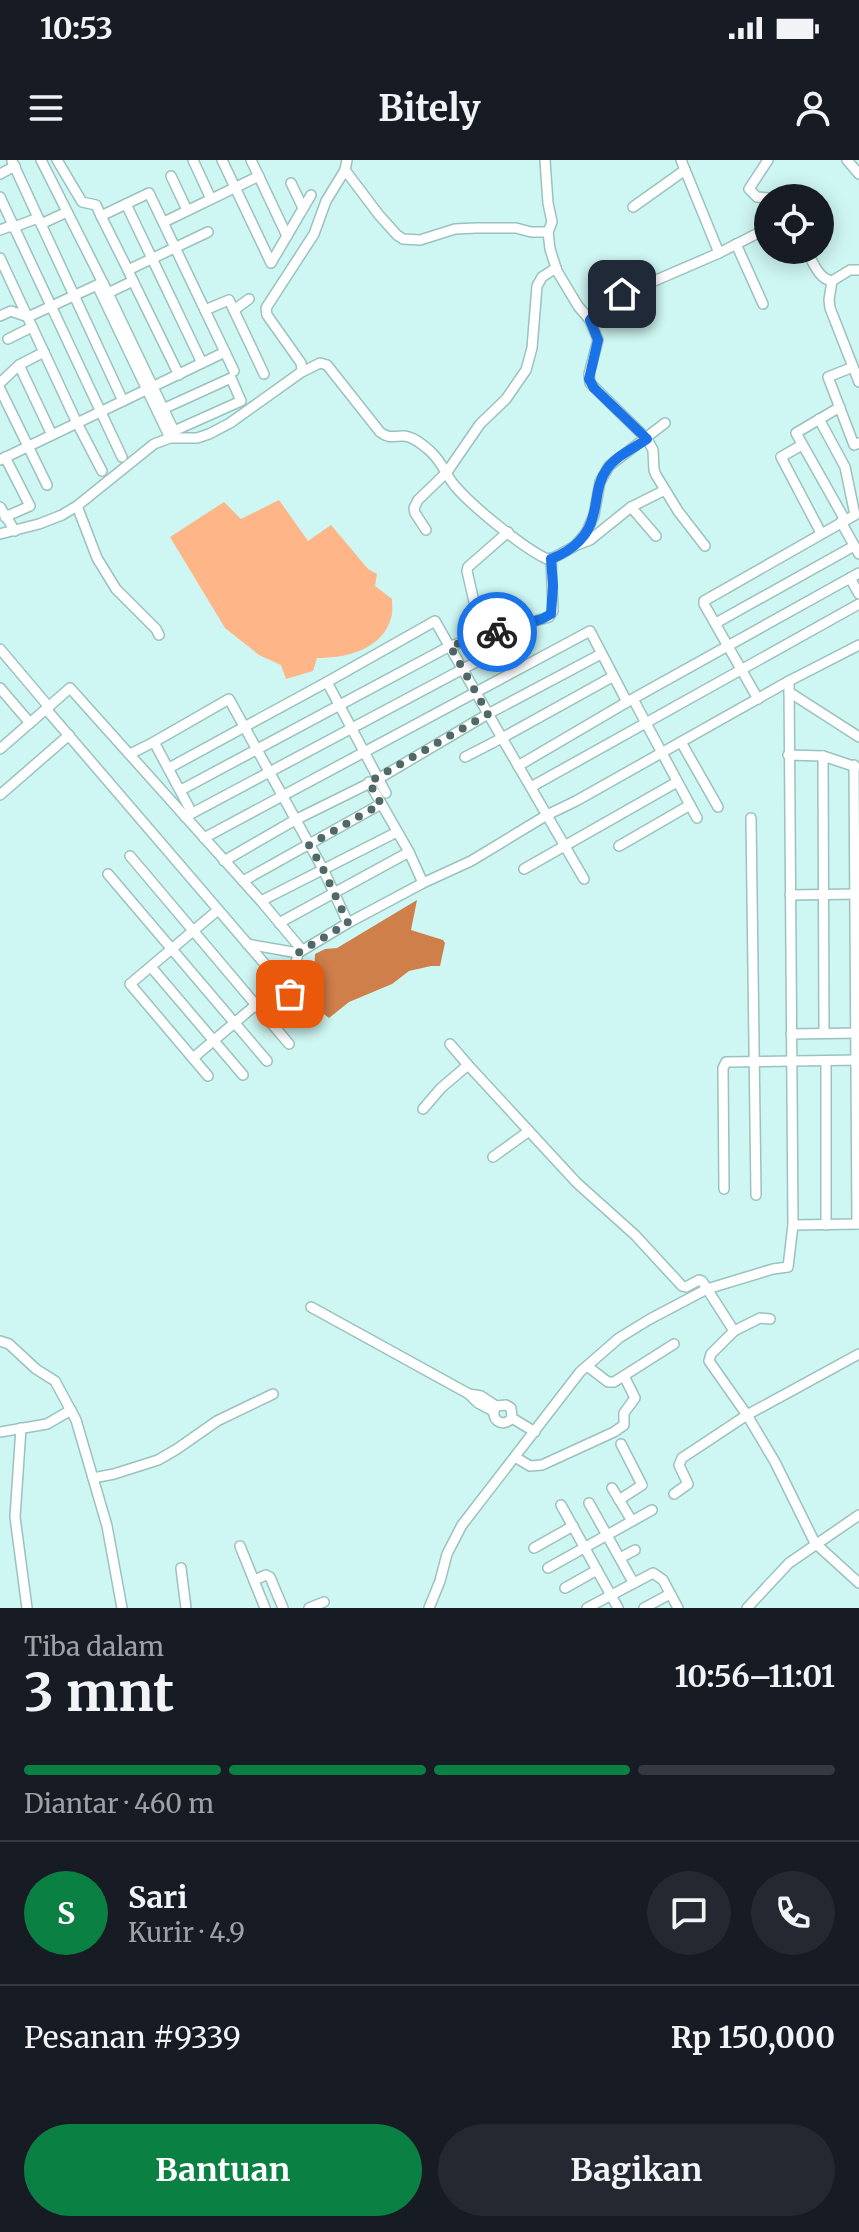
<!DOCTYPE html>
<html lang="id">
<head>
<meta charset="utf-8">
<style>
	body { margin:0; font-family:Merriweather,serif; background:#242831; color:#f1f3f6; height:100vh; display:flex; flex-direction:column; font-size:30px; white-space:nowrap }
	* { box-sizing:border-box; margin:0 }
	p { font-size:26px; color:#9ea1a6 }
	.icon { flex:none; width:44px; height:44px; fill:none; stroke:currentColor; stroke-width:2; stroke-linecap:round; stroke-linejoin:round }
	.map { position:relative; height:1448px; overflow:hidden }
	.sheet { display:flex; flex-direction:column; background:#171b24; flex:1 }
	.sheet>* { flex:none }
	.fabs { position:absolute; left:754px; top:24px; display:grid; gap:16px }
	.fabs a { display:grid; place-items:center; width:80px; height:80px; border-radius:50%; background:#171b24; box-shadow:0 4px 20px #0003; font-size:40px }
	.pin { position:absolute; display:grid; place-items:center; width:68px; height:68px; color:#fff; margin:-34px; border-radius:16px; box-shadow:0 4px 12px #0006 }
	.courier { position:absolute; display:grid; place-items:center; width:80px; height:80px; margin:-40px; border:6px solid #1a73e8; border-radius:50%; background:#fff; color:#222; box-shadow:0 2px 10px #0007 }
	.summary em { font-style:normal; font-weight:700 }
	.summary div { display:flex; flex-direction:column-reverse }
	.summary { display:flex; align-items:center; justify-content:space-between; height:136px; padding:0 24px }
	h1 { font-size:52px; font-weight:700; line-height:60px }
	.bar { display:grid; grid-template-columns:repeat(4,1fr); gap:12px 8px; align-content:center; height:96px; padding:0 24px }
	.bar i { height:10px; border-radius:6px; background:#363941 }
	.bar .on { background:#0b8043 }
	.bar p { grid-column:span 4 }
	.line { display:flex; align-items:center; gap:20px; padding:0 24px; border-top:2px solid #363941 }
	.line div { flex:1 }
	.round { display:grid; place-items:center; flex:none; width:84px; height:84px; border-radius:42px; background:#242831 }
	.cta { display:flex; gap:16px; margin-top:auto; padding:16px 24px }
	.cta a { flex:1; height:92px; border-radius:48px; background:#0b8043; color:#fff; font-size:32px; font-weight:700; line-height:92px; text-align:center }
	.cta a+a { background:#242831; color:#f1f3f6 }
	.status { display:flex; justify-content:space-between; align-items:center; height:56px; padding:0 40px; background:#171b24; direction:ltr }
	.status svg { height:22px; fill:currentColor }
	header { display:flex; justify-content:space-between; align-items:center; height:104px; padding:0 24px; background:#171b24; font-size:36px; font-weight:700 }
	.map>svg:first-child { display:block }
</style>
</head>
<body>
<div class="status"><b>10:53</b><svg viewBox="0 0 49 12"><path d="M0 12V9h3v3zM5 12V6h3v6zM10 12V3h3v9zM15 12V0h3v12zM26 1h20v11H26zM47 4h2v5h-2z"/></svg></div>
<header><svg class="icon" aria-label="menu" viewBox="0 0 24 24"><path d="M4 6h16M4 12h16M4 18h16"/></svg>Bitely<svg class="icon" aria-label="person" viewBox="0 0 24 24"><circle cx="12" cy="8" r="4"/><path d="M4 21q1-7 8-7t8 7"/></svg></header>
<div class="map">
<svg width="859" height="1448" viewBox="0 0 859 1448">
	<rect width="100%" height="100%" fill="#cef6f2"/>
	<path fill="#feb588" d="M279 340 308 381 331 365 368 409 377 414 375 426 392 439C392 445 393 453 391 458 382 490 346 498 317 498L313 511 286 519 281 505 259 495 225 468 170 377 224 342 241 359Z"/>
	<path fill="#cf7f4a" d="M417 740 411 770 443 780 445 783 440 806H431L409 811 392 824 349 842 329 858C318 849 301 840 303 824L314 818 315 794 325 789 337 788Z"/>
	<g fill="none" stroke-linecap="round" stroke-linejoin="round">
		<defs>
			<g id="minor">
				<polyline points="41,0 103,123"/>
				<polyline points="57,0 82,42 96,45 101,56"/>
				<polyline points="193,0 211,39"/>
				<polyline points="222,0 271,103 311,35"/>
				<polyline points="251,0 287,76"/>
				<polyline points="545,0 548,43 552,62 548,72 550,89 557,111 578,146 590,160"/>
				<polyline points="681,0 719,93"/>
				<polyline points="768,0 749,29 757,37 768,38"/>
				<polyline points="847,0 859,14"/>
				<polyline points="12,1 41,64"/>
				<polyline points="345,10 379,55 397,75 403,79 420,80 455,69 476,68 516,68 531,72 548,72"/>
				<polyline points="0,14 15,6"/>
				<polyline points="171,16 187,50"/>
				<polyline points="291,23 303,48"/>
				<polyline points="0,37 14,67 38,58"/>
				<polyline points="126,44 202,203"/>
				<polyline points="633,47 685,10"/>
				<polyline points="67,52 41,64 123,241"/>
				<polyline points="164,62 259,16"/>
				<polyline points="0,70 8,67 14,67 122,297"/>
				<polyline points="736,84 763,144"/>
				<path d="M806 90C813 101 818 119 832 121"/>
				<polyline points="0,98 77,263 102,311"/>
				<polyline points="128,110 101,56 149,33 234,211"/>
				<polyline points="859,110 850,110 832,121 829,140 830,148 859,222"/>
				<polyline points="133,121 179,215"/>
				<polyline points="97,125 103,123 108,133 133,121 128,110 208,72"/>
				<polyline points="108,133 174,271 241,241 231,218 163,249"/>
				<polyline points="205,150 229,140 264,214"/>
				<polyline points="234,150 249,139"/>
				<polyline points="0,156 11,151 28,157 97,125 170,278"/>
				<polyline points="8,179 32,167"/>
				<polyline points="19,205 52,275"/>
				<polyline points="853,207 828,217 854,285 859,283"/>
				<path d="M300 213 320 203 327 205 380 272C389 279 393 276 403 276 413 276 423 285 430 291 444 304 444 313 455 326 472 346 523 388 547 399L555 397 575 386 586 373 594 355 600 322 609 306 665 263"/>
				<polyline points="0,223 19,205 44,192"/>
				<polyline points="0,229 47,325"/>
				<polyline points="840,247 796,273 845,360"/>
				<polyline points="802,285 781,297 821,373"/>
				<polyline points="5,297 30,346 5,357"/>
				<polyline points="0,300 225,192"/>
				<polyline points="77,346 97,398 116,429 156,469 159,475"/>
				<polyline points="0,347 15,371"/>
				<polyline points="631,347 656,376"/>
				<polyline points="841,362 859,394"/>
				<polyline points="426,370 415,353 414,348 418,340 447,312 480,264 506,239 526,210 532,188 537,126 542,117 556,108"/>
				<polyline points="0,374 39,364 62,355 77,346 154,284 170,278 197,278 209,274 230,263 300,213 302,209 301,203 267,155 266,148 314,74 326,41 345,10 347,0"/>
				<polyline points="577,385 590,380 631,347 665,330"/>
				<polyline points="705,386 678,351 656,315 654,310 653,290 647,279 590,223 589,214 598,180 590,160 603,145 610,140 719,93 768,68"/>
				<polyline points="850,418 859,434"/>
				<polyline points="716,463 854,386"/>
				<polyline points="476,478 549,457 553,451 551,399"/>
				<polyline points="0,489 49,547"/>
				<polyline points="0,528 30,563"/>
				<polyline points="789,532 859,577"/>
				<polyline points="633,539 697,658"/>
				<polyline points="758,539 704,444 704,441 855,355 845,307 819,259"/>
				<polyline points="46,549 70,528 261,741 302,790"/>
				<polyline points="681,582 718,647"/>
				<polyline points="0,589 46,549 312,859"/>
				<polyline points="130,594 154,582"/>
				<polyline points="788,595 823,596 856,607"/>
				<polyline points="823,596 824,873"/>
				<polyline points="854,605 857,1064"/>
				<polyline points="518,606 627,542 859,413"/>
				<polyline points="169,608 327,522"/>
				<polyline points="369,622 409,692 423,723"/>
				<polyline points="531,627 859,444"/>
				<polyline points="181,630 450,486 476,478 480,468 467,411 468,407 508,372"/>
				<polyline points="386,633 327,522 435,461 502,578 465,597"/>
				<polyline points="0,635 69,575"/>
				<polyline points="192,653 154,582 229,539 323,709 348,763"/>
				<polyline points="185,657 523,477"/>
				<polyline points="751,658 756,1035"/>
				<polyline points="204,678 590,471 627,542"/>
				<polyline points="619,686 690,645"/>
				<polyline points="130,696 289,884"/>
				<polyline points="224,701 295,660 378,619 488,554 601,494"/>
				<polyline points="524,709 677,622"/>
				<polyline points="108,714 267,901"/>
				<polyline points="584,719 502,578 612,517"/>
				<polyline points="243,721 381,644"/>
				<polyline points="790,735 859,734"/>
				<polyline points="261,741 397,672"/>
				<polyline points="279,763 409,692"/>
				<polyline points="247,784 298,793 290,834"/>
				<polyline points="298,793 348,763 423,723 471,701 547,655 576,641 789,521 859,485"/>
				<polyline points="151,807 243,915"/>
				<polyline points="791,874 859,873"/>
				<polyline points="450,884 468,905 577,1023 635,1075 682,1126 686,1127 699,1120 702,1121 734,1171 711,1194 709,1201 747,1255 775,1302 815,1383 859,1423"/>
				<polyline points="193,898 271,832"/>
				<polyline points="826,901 826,1065"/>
				<polyline points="208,916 130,824 218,750"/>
				<polyline points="423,949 441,928 468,905"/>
				<polyline points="493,997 529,971"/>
				<polyline points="724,1029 723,908 726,902 859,900"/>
				<polyline points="793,1065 859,1064"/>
				<polyline points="311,1147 469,1234 481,1236 496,1246"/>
				<polyline points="734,1171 760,1158 770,1159"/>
				<polyline points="0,1181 9,1184 36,1209 55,1221 76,1260 107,1366 122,1448"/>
				<polyline points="587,1206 608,1222 614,1222 674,1184"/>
				<polyline points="469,1234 478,1243 493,1251"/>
				<path d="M512 1258C502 1269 489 1259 496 1246L506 1245 511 1248 512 1258 535 1272"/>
				<polyline points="21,1268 15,1357 27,1448"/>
				<polyline points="0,1272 47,1264 71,1250"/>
				<polyline points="515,1297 530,1306 542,1305 614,1272 624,1265 624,1253 635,1238 624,1216"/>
				<polyline points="93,1318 114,1314 158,1300 177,1289 217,1261 273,1234"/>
				<polyline points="612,1328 632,1361"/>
				<polyline points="674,1334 688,1324 679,1305 682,1298 747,1255 859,1194"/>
				<polyline points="619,1340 642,1325 621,1284"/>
				<polyline points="589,1343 633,1422"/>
				<polyline points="561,1345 618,1448"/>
				<polyline points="240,1386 265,1448"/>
				<polyline points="534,1388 573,1366"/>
				<polyline points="620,1398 635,1390"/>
				<polyline points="181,1408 186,1448"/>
				<polyline points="548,1408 652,1350"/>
				<polyline points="254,1420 266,1415 270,1417 283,1448"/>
				<polyline points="565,1428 597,1410"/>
				<polyline points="309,1448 324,1442"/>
				<polyline points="429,1448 440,1421 447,1394 462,1365 580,1212 619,1178 650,1159 707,1129 773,1109 788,1107 793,1065 789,521"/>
				<polyline points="587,1448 653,1413 663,1420 678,1448"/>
				<polyline points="644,1448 670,1434"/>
				<polyline points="747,1448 789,1403 859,1355"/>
			</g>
		</defs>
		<use href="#minor" stroke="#9bc2be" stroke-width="12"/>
		<use href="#minor" stroke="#fff" stroke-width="9"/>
	</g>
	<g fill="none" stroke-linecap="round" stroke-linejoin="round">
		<polyline stroke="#506866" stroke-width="8" stroke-dasharray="0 14.4" points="290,834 298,793 348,763 323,709 309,685 381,644 369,622 488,554 450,486 497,472"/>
		<path stroke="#1a73e8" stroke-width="10" d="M497 472 542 459 551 454 553 426 551 399C571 391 588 378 593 356 598 340 596 324 607 309 616 296 634 288 647 279L594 228 589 219 598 180 590 160 603 145 622 134"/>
	</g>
</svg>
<div class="fabs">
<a><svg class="icon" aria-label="locate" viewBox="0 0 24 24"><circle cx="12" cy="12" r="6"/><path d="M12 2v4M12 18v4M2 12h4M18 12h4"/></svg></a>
</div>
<div class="pin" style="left:290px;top:834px;background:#ea580c"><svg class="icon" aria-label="bag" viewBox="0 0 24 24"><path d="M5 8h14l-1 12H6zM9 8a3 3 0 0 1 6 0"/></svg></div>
<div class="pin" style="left:622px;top:134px;background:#1f2937"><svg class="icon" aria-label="home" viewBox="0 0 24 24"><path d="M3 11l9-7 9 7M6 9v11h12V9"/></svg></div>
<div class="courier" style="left:497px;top:472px"><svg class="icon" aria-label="bike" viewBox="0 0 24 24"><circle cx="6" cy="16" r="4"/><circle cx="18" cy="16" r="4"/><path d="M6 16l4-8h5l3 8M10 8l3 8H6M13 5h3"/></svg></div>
</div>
<section class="sheet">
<div class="summary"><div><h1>3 mnt</h1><p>Tiba dalam</p></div><em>10:56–11:01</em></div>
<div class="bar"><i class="on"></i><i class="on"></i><i class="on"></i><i></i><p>Diantar · 460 m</p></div>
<div class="line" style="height:144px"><b class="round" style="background:#0b8043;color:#fff">S</b><div><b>Sari</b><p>Kurir · 4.9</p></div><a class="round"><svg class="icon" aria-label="chat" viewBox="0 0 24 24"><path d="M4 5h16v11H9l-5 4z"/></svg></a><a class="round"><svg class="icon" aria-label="phone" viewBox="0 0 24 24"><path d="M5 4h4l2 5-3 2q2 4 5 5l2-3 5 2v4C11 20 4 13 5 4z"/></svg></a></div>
<div class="line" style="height:104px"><div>Pesanan #9339</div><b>Rp 150,000</b></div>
<div class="cta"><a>Bantuan</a><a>Bagikan</a></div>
</section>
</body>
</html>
